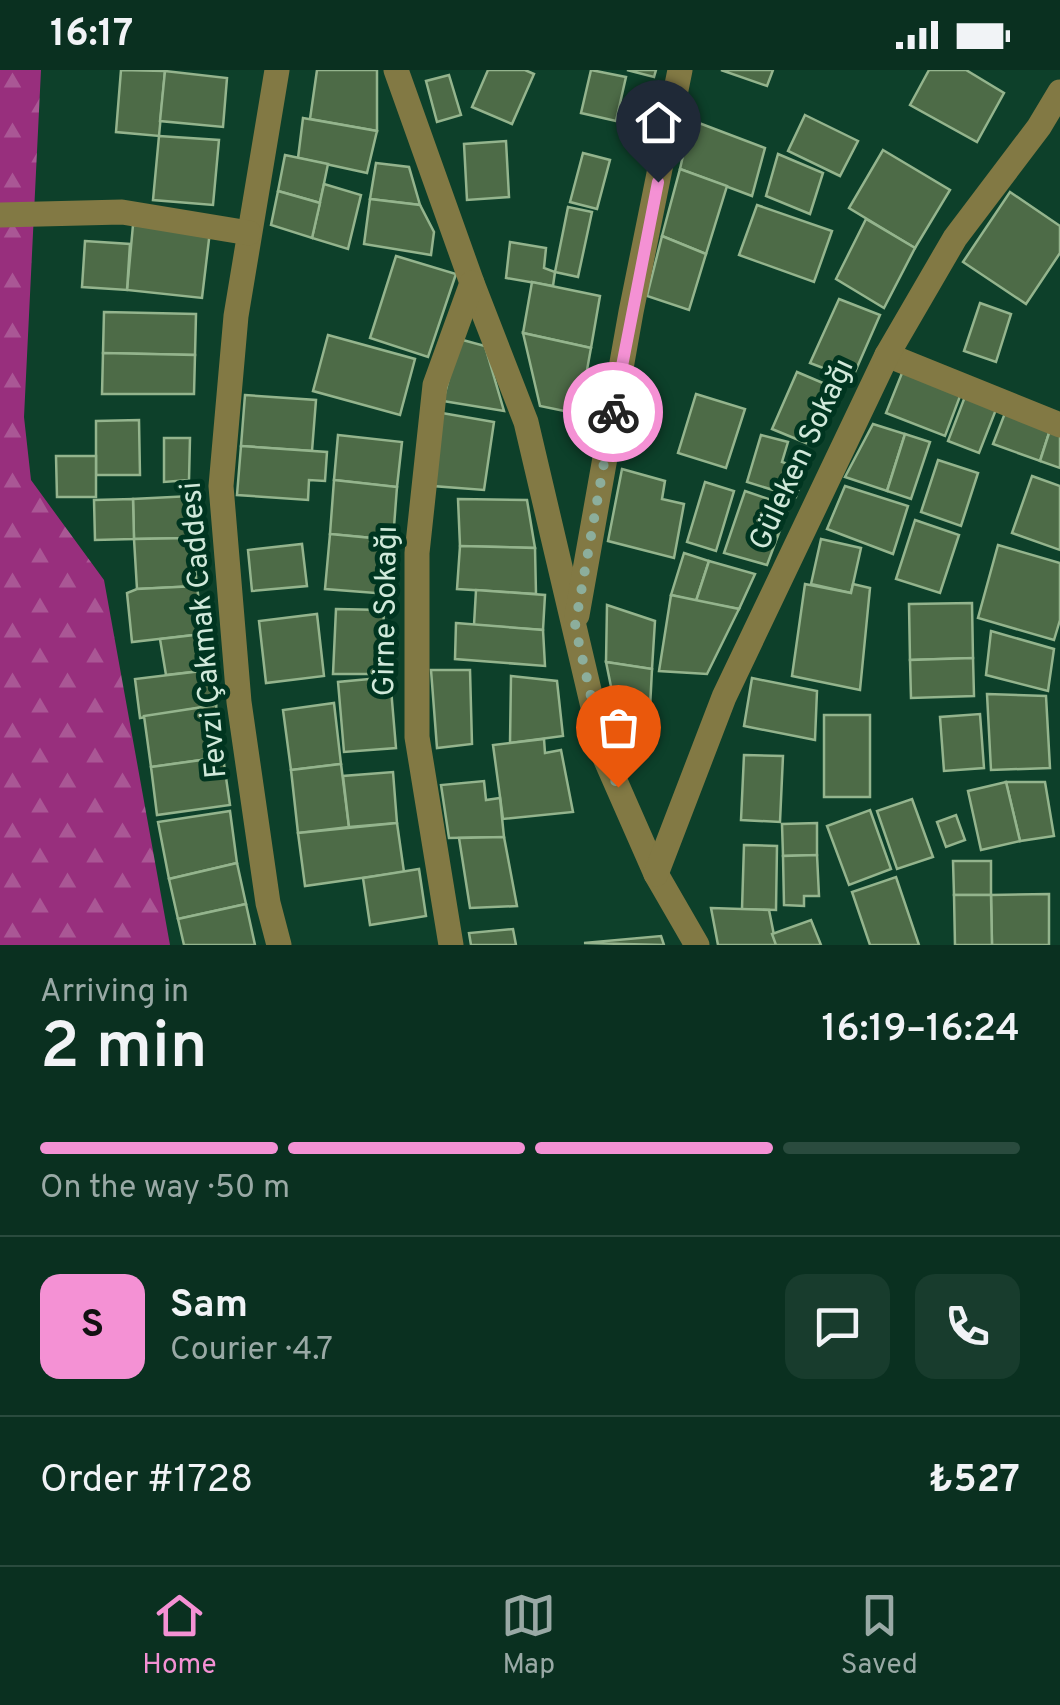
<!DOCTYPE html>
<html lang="en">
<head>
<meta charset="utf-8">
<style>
	body { margin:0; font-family:Overpass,sans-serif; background:#183c2d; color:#f1f3f6; height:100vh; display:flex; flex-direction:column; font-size:38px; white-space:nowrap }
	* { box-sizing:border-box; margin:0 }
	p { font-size:32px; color:#99a9a5 }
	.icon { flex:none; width:55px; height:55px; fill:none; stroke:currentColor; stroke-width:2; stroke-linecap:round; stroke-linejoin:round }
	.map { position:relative; height:875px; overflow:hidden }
	.drawer { display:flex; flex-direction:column; background:#0a3020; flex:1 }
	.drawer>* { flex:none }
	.pin { position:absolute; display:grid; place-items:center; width:85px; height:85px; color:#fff; margin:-102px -42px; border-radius:50% 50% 50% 0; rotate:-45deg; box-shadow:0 0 10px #0007 }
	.pin .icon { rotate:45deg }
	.courier { position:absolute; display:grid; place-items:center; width:100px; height:100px; margin:-50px; border:8px solid #f491d4; border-radius:50%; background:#fff; color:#222; box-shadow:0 2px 12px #0007 }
	.head em { font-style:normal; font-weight:600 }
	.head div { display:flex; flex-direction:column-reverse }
	.head { display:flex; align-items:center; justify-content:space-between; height:170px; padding:0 40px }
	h1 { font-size:65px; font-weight:600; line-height:75px }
	.bar { display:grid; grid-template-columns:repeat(4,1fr); gap:15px 10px; align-content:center; height:120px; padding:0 40px }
	.bar i { height:12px; border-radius:8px; background:#2a4b3e }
	.bar .selected { background:#f491d4 }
	.bar p { grid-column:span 4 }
	.line { display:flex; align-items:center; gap:25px; padding:0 40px; border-top:2px solid #2a4b3e }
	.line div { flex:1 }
	.round { display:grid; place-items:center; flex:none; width:105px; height:105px; border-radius:20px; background:#183c2d }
	.status { display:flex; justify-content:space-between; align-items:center; height:70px; padding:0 50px; background:#0a3020; direction:ltr }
	.status svg { height:28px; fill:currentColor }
	.tabs { display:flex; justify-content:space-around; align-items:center; height:140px; border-top:2px solid #2a4b3e; background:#0a3020; font-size:28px; color:#99a9a5 }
	.tabs a { display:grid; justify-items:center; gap:5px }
	.tabs .selected { color:#f491d4 }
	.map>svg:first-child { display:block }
</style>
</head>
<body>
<div class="status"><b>16:17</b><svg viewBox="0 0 49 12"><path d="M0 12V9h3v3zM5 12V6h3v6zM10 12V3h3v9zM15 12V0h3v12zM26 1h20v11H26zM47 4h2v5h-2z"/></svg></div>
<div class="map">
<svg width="1060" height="875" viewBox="0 0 1060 875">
	<defs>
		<pattern id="forest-firs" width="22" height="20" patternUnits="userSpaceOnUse" patternTransform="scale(2.5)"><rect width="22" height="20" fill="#982f7d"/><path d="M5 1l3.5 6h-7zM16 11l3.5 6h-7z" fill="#aa5795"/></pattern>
	</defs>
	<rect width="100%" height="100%" fill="#0d402a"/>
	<polygon fill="url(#forest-firs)" points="0,0 41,0 24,347 31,410 104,510 170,875 0,875"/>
	<g fill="#4d6b47" stroke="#94b48d" stroke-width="2.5">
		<polygon points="121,0 165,1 159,66 116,62"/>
		<polygon points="317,0 377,0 377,61 310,49"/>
		<polygon points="488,0 525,0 534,4 512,54 472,37"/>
		<polygon points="591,0 626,7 616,51 581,43"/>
		<polygon points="627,0 656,0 654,7"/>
		<polygon points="721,0 773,0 767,16"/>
		<polygon points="929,0 966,0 1004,23 977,72 910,35"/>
		<polygon points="165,1 227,8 223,57 160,51"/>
		<polygon points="449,5 461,45 437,52 426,11"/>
		<polygon points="805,45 858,71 840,106 788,81"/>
		<polygon points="303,48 377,61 367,103 298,88"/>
		<polygon points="691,50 765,78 752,126 680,99"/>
		<polygon points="159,66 219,70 213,135 153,130"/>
		<polygon points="506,71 509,127 467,130 464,74"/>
		<polygon points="883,80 950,120 915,178 849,138"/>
		<polygon points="583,83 610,90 597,139 570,132"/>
		<polygon points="778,84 823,103 810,144 766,126"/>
		<polygon points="285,85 328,94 320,133 278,121"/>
		<polygon points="376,93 409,97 420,135 370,129"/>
		<polygon points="680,99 727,116 706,184 662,166"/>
		<polygon points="324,114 361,125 348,179 312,168"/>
		<polygon points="278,121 320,133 312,168 271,155"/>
		<polygon points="1010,122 1060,156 1060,183 1026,234 963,192"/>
		<polygon points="370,129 420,135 434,162 431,185 364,174"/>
		<polygon points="757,135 832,161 814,212 739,185"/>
		<polygon points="568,137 592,142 578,207 555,202"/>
		<polygon points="866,149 915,178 884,238 836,209"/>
		<polygon points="133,155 210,161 202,228 127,220"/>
		<polygon points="662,166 706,184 689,240 647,226"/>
		<polygon points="85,171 130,174 127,220 82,217"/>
		<polygon points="510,172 546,178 544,198 555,202 553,216 506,208"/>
		<polygon points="396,186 456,204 428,287 370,268"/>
		<polygon points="532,212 600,226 591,278 523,263"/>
		<polygon points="839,229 880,245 852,309 810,293"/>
		<polygon points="980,233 1011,244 996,292 964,281"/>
		<polygon points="104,242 196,244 195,285 103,283"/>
		<polygon points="523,263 591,278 579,344 540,336"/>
		<polygon points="328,265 415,289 400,345 313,321"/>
		<polygon points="459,269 485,276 504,341 443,331"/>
		<polygon points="103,283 195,285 194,324 102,324"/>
		<polygon points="904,298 962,321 945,366 886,343"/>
		<polygon points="797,302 830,316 806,373 772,359"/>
		<polygon points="696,324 745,339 726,398 678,383"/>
		<polygon points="966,324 997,337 979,383 948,371"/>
		<polygon points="245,325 316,330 312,381 241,376"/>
		<polygon points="442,343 494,352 484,420 433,416"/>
		<polygon points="1005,343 1050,360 1040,391 993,374"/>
		<polygon points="139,350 140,405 96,405 96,351"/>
		<polygon points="873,354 905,364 887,421 845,407"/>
		<polygon points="1050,360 1060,363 1060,398 1040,391"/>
		<polygon points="905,364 930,372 911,429 887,421"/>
		<polygon points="338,365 402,372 397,417 334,410"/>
		<polygon points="761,365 788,372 782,392 805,400 796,427 747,412"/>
		<polygon points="164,368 190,368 189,410 164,412"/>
		<polygon points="241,376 327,382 325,411 309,410 308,430 237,425"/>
		<polygon points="56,386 96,386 96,427 57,427"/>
		<polygon points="938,390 978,403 961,456 921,442"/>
		<polygon points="622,399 665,411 662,429 684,434 674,488 608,471"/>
		<polygon points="1032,406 1060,416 1060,480 1012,463"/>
		<polygon points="334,410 397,417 393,470 330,464"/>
		<polygon points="705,412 734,421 716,481 687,472"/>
		<polygon points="845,416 908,436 893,484 827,459"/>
		<polygon points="745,421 789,436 767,495 724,483"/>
		<polygon points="191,426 192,468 134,469 133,429"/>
		<polygon points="133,429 134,469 95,470 94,430"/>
		<polygon points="458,429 527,430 535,478 460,476"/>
		<polygon points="915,450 959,465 940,523 896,509"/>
		<polygon points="330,464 393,470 388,524 325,519"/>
		<polygon points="192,468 197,516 137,519 134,469"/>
		<polygon points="821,469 861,478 851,523 811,514"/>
		<polygon points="302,474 307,516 252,521 248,480"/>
		<polygon points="998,475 1060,493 1060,550 1054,570 978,548"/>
		<polygon points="460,476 535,478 536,524 457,519"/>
		<polygon points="684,483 709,491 696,531 671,525"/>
		<polygon points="709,491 755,504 739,539 696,531"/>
		<polygon points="805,514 851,523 853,514 870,518 860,620 792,606"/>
		<polygon points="197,516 203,564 132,572 127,523 137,519"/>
		<polygon points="476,520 545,525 543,560 474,555"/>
		<polygon points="671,525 739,539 707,604 659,601"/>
		<polygon points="972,533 973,588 910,590 909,534"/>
		<polygon points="607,535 655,551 652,599 606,592"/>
		<polygon points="336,539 384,540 381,604 333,604"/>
		<polygon points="317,544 324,606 266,613 259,551"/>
		<polygon points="456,553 543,560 545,596 455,589"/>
		<polygon points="991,561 1054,579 1048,621 986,605"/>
		<polygon points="203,564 210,600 166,605 160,569"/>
		<polygon points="973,588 974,626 911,628 910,590"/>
		<polygon points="606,592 652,599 649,658 619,656"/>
		<polygon points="210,600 216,635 140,648 135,609"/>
		<polygon points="431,600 470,600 472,674 437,678"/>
		<polygon points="511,606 557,611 563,666 510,673"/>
		<polygon points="390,607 396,678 344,682 338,612"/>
		<polygon points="752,608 817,621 815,670 744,656"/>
		<polygon points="987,624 1046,626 1050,698 991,700"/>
		<polygon points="334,633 341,694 291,700 283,640"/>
		<polygon points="216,635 223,687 151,697 144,646"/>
		<polygon points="980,644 984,698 944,701 940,647"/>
		<rect x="824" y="645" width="46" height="82"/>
		<polygon points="544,669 545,683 561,680 573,742 503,749 493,675"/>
		<polygon points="744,685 783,686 780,752 741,750"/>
		<polygon points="223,687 230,735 157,745 151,697"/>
		<polygon points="341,694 349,757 298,763 291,700"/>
		<polygon points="393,702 397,753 349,757 343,706"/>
		<polygon points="484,711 486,730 500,728 504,767 449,768 441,715"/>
		<polygon points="1006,712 1045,712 1054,766 1020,771"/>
		<polygon points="1006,712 1020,771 981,780 968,721"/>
		<polygon points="912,729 933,787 897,799 877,741"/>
		<polygon points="870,740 891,799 849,815 827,756"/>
		<polygon points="230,741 237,793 169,809 158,752"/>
		<polygon points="956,745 965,770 946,777 937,752"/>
		<polygon points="397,753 404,802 305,816 298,763"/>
		<polygon points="817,753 817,785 783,786 782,754"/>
		<polygon points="504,767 517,836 470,838 459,768"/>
		<polygon points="744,775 777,776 776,840 742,839"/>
		<polygon points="817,785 819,826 804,826 804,836 784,835 783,786"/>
		<polygon points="953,791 991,791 991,825 954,825"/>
		<polygon points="237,793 246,834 178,849 169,809"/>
		<polygon points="419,799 426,846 370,855 363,808"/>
		<polygon points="896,807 919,875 870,875 852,822"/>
		<polygon points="1049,824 1049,875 992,875 991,825"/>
		<polygon points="954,825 991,825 992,875 955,875"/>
		<polygon points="246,834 255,875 184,875 178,849"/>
		<polygon points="711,838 769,840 776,875 718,875"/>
		<polygon points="811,850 821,875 776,875 772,864"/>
		<polygon points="513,859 516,875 471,875 469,863"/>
		<polygon points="661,866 664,875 584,873"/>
	</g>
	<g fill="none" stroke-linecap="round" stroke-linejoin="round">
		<g stroke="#827944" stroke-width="25">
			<polyline points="277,0 236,246 221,416 239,632 268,833 279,875"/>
			<polyline points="396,0 472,213 526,352 605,688 656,804 697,875"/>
			<polyline points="0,145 122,142 249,163"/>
			<polyline points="887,285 1060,355"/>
			<polyline points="577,545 631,242 680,0"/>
			<polyline points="656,804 724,627 887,285 955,168 1039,57 1060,22"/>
			<polyline points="451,875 417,667 417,483 435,315 472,213"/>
		</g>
	</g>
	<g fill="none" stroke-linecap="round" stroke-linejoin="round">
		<polyline stroke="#8cae9c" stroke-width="10" stroke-dasharray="0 18" points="613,342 575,556 605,688 618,717"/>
		<polyline stroke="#f491d4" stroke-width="12" points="613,342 658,112"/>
	</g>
	<g text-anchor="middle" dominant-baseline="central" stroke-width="10" stroke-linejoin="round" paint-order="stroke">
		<g font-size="30" fill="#d0e9da" stroke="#003520">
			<text transform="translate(803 385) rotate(-65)">Güleken Sokağı</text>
			<text transform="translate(387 541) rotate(-89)">Girne Sokağı</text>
			<text transform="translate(205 560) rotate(-95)">Fevzi Çakmak Caddesi</text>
		</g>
	</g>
</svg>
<div class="pin" style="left:618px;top:717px;background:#ea580c"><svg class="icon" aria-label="bag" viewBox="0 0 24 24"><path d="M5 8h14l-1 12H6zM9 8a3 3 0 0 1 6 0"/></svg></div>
<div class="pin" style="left:658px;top:112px;background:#1f2937"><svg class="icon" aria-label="home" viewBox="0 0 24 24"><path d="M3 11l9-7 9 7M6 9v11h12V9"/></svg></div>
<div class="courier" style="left:613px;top:342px"><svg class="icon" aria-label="bike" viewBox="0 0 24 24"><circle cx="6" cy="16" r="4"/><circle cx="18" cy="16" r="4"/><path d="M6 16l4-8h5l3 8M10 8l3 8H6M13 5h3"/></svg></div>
</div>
<section class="drawer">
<div class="head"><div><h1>2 min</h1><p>Arriving in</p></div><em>16:19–16:24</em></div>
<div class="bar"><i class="selected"></i><i class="selected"></i><i class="selected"></i><i></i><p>On the way · 50 m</p></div>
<div class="line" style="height:180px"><b class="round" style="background:#f491d4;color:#111">S</b><div><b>Sam</b><p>Courier · 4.7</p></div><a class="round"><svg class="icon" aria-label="chat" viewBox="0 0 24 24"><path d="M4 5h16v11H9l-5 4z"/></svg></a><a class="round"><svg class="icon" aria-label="phone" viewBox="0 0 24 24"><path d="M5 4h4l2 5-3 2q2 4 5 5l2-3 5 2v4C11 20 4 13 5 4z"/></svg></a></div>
<div class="line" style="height:130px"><div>Order #1728</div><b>₺527</b></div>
</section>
<nav class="tabs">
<a class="selected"><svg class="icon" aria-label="home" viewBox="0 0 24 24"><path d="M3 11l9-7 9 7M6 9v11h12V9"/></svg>Home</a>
<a><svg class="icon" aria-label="map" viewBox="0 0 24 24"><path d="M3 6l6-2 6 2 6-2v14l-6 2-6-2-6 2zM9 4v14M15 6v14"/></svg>Map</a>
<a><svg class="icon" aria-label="saved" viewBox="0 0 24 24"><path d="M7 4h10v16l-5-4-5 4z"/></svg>Saved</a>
</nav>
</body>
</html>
